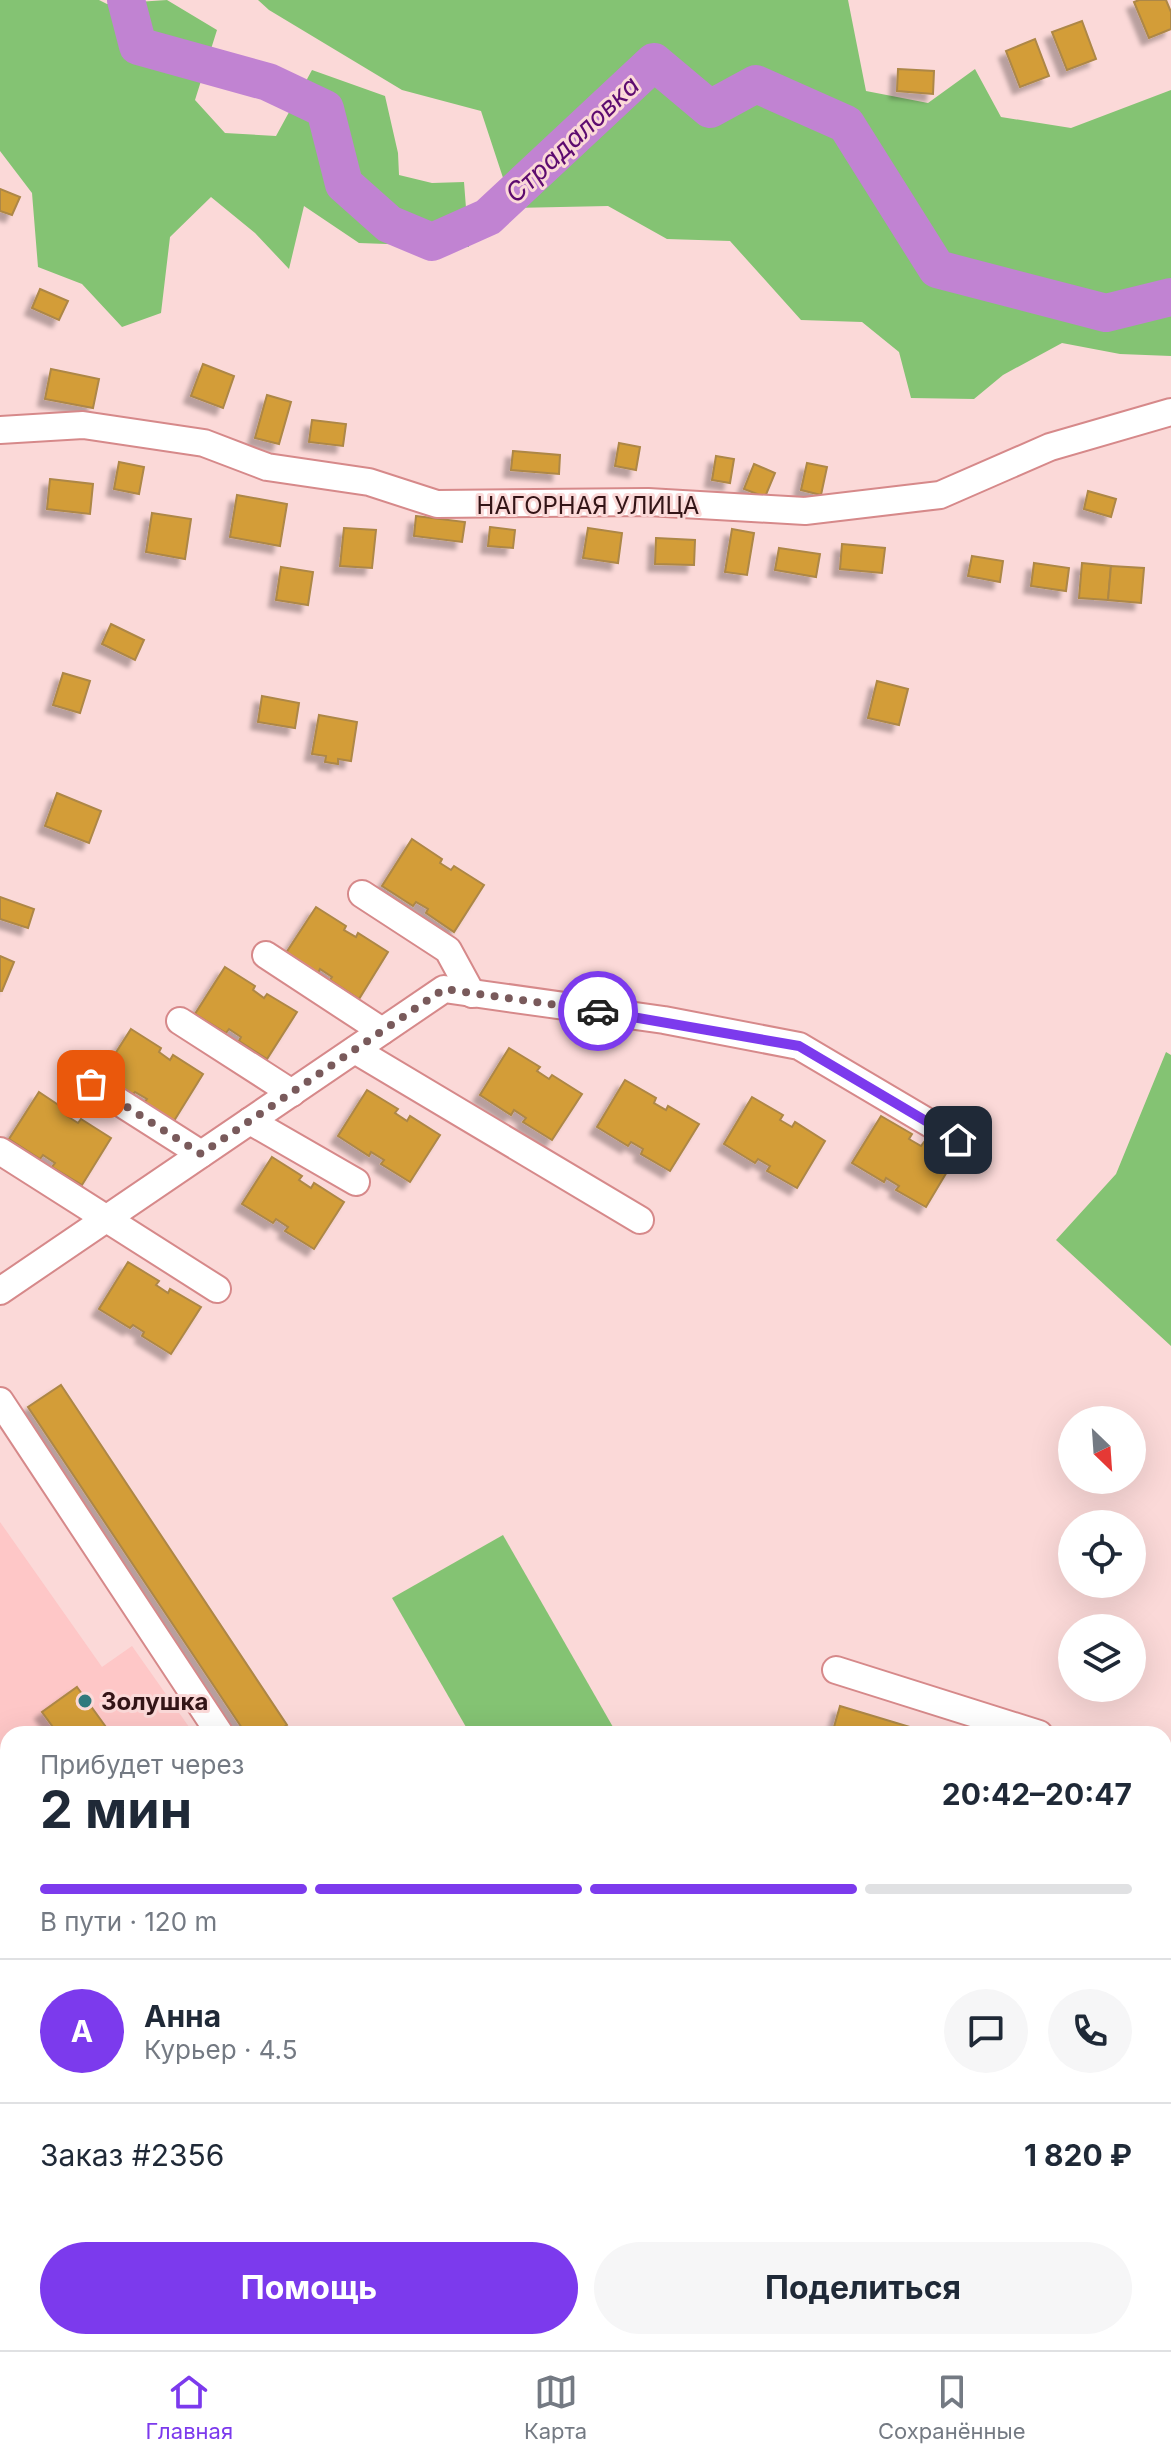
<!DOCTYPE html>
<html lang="ru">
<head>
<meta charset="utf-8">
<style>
	body { margin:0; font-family:Inter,sans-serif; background:#f6f6f7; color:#1f2937; height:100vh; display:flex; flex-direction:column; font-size:30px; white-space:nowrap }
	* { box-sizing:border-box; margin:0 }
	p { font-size:26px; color:#747a83 }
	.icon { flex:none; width:44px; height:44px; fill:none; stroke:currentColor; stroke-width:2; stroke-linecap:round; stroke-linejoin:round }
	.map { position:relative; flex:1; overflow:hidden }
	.details { position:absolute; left:0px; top:1726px; width:1172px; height:624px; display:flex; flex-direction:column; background:#fff; border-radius:24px 24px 0 0; box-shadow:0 8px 32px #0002 }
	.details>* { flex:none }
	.needle { width:52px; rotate:155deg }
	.tools { position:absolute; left:1058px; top:1406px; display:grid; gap:16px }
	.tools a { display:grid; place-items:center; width:88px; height:88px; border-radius:50%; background:#fff; box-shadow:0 8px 32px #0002; font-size:40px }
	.pin { position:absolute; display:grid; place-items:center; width:68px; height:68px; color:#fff; margin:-34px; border-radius:16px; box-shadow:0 4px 12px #0006 }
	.courier { position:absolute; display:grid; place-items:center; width:80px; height:80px; margin:-40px; border:6px solid #7c3aed; border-radius:50%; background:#fff; color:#222; box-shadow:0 2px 10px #0007 }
	.head em { font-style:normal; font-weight:700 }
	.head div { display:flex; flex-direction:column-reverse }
	.head { display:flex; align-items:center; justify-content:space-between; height:136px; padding:0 40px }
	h1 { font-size:52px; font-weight:700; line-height:60px }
	.bar { display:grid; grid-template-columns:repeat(4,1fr); gap:12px 8px; align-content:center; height:96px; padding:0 40px }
	.bar i { height:10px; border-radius:6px; background:#e0e1e3 }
	.bar .current { background:#7c3aed }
	.bar p { grid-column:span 4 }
	.line { display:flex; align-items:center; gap:20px; padding:0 40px; border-top:2px solid #e0e1e3 }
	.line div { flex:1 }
	.round { display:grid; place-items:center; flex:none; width:84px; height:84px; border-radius:42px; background:#f6f6f7 }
	.button { display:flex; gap:16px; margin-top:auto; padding:16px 40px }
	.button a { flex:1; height:92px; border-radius:48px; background:#7c3aed; color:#fff; font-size:32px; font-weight:700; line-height:92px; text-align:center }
	.button a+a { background:#f6f6f7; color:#1f2937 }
	.menu { display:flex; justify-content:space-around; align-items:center; height:112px; border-top:2px solid #e0e1e3; background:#fff; font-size:22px; color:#747a83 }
	.menu a { display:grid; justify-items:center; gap:4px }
	.menu .current { color:#7c3aed }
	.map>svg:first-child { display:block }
</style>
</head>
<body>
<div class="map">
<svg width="1171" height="2350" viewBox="0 0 1171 2350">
	<defs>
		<filter id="shadow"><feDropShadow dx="-7" dy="7" stdDeviation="2" flood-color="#0004"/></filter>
	</defs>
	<rect width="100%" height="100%" fill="#fbd9d8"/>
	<g fill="#fec7c7">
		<polygon points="0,1522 102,1667 132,1646 194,1734 8,1734 8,1943 0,1931"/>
		<polygon points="266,2342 538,2342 543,2350 271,2350"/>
	</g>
	<g fill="#84c373">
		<polygon points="0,0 99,0 107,4 167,0 217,30 195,100 225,133 276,136 312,70 385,96 398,153 399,175 432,183 464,182 469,247 359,243 304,206 289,269 255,233 211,197 170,237 161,313 122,327 82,284 38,267 32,193 0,151"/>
		<polygon points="258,0 848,0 866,91 928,103 975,69 1001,117 1071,128 1171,90 1171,356 1120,354 1062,343 1003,375 974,399 911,398 899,352 862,322 801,320 730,241 667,239 608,206 513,208 481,111 402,90 269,10"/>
		<polygon points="1166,1052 1171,1055 1171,1346 1056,1240 1116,1174"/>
		<polygon points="503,1535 617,1734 470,1734 392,1598"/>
	</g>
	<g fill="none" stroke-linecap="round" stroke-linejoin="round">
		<polyline stroke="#c183d2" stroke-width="38" points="126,0 138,46 268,82 325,109 344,184 389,224 432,242 488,217 654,62 710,109 756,84 846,124 937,269 1106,313 1171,297"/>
	</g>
	<g fill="#d39d39" stroke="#ad8746" stroke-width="2" filter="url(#shadow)">
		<polygon points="1139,0 1166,0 1171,12 1171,29 1149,38 1134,2"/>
		<polygon points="1082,21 1096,59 1067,70 1052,32"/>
		<polygon points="1035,39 1049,76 1020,87 1006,51"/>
		<polygon points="898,69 934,71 933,94 897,91"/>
		<polygon points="0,189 20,197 12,215 0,211"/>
		<polygon points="40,289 68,301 59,320 32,308"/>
		<polygon points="203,364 234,376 223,408 191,396"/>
		<polygon points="51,369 99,379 93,408 45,399"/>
		<polygon points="267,395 291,402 279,444 255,438"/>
		<polygon points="312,420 346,424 343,446 309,442"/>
		<polygon points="619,443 640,447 636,470 615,466"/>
		<polygon points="513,451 560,455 559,474 511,470"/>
		<polygon points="716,456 734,459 730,483 712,480"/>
		<polygon points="119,462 144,467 139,494 114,489"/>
		<polygon points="807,463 827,467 821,495 801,490"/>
		<polygon points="754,464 775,473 765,497 744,489"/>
		<polygon points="50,479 93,484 90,514 47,509"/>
		<polygon points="1088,491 1116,499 1111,517 1084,509"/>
		<polygon points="237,495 287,504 280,546 230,537"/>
		<polygon points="152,513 191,519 185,559 146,552"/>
		<polygon points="416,516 465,522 462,542 414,536"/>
		<polygon points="490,527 515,530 513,548 488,546"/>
		<polygon points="344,528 376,530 372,568 340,566"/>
		<polygon points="588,528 622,533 618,563 583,558"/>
		<polygon points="732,529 754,533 747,575 725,572"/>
		<polygon points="656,538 695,540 694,565 655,564"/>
		<polygon points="842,544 885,548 882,573 840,569"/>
		<polygon points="779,548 820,554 816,577 775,570"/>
		<polygon points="972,556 1003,561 1000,582 968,576"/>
		<polygon points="1034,563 1069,568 1066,591 1031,586"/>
		<polygon points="1082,563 1111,566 1108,600 1079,598"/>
		<polygon points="1111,566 1144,568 1141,603 1108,600"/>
		<polygon points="281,567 313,572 308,605 276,600"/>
		<polygon points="111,624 144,640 135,660 102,644"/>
		<polygon points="63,673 90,681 80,713 53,705"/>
		<polygon points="877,681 908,689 899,725 868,718"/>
		<polygon points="262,696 299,703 295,728 258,722"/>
		<polygon points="319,715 357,722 351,761 338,759 338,764 325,762 326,756 312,754"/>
		<polygon points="57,793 101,811 89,843 45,826"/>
		<polygon points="412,839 442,859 440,863 451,870 454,866 484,885 454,932 426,913 428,909 416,902 413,906 382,886"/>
		<polygon points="0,897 34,909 28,928 0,919"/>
		<polygon points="316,907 346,926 344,930 356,937 358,933 388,952 359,999 330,980 332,977 320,969 318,973 286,953"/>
		<polygon points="0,956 14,962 2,991 0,991"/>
		<polygon points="225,967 255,986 253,990 264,998 267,994 297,1012 267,1059 239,1041 241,1037 229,1029 226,1033 195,1014"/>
		<polygon points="131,1029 161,1048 159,1052 170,1060 173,1055 203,1074 174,1121 144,1103 147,1099 135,1092 132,1095 101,1076"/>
		<polygon points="509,1048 540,1067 537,1071 549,1079 552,1075 582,1094 552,1140 523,1122 526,1118 514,1110 511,1115 480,1095"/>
		<polygon points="625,1080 656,1098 654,1103 666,1110 668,1106 699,1124 670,1171 641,1154 643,1149 631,1142 628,1146 597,1127"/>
		<polygon points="367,1090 398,1109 395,1113 407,1121 410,1116 440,1135 410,1182 381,1164 384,1160 371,1152 369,1156 338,1136"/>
		<polygon points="39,1092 69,1112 67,1116 78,1123 81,1119 111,1138 82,1185 52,1167 55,1163 43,1155 40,1159 9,1139"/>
		<polygon points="752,1097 783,1115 780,1120 792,1127 795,1122 825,1141 797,1188 767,1171 770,1166 758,1159 755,1163 724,1144"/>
		<polygon points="881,1116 912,1134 909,1139 921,1146 924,1142 954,1160 926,1207 896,1190 899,1186 886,1178 884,1182 852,1163"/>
		<polygon points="272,1157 302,1176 299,1180 311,1188 314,1183 344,1202 314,1249 285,1231 288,1227 276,1219 273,1223 242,1204"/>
		<polygon points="128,1262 159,1281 156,1285 168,1293 170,1289 201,1307 171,1354 142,1336 144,1332 133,1325 130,1328 99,1309"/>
		<polygon points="61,1385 287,1725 273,1734 246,1734 28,1407"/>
		<polygon points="77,1687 111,1734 58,1734 42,1712"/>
		<polygon points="840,1706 933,1734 832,1734"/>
		<polygon points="0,1754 8,1765 8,1831 0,1820"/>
		<polygon points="1164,1856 1171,1858 1171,1893 1164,1917"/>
		<polygon points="646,2342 693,2342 681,2350 652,2350"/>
		<polygon points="897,2342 914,2342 925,2350 892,2350"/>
	</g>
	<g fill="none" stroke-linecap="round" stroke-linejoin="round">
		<defs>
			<g id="minor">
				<polyline points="0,430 83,425 204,443 267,467 369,482 437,504 648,502 805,511 940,495 1050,447 1171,412"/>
				<polyline points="362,894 448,950 472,994"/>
				<polyline points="266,955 382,1031"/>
				<polyline points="180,1021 292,1093"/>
				<polyline points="355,1050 640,1220"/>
				<polyline points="91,1084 201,1154"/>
				<polyline points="250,1121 356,1182"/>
				<polyline points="0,1151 217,1289"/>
				<polyline points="0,1291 444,989 664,1020 799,1046 958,1140"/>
				<polyline points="0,1401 220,1734"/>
				<polyline points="836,1670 1039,1734"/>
				<polyline points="1164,1789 1164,1823"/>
				<polyline points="0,1953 8,1965"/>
				<polyline points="0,1993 8,1988"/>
				<polyline points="0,2137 8,2148"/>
				<polyline points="1164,2148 1171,2137"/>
				<polyline points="1164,2332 1171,2333"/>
				<polyline points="147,2342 153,2350"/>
				<polyline points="620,2342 625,2350"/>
				<polyline points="999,2342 1006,2350"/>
				<polyline points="1026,2350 1031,2342"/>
			</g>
		</defs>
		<use href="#minor" stroke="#d6898a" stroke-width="30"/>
		<use href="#minor" stroke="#fff" stroke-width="26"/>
	</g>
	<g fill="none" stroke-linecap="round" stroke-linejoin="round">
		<polyline stroke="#795a5b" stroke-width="8" stroke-dasharray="0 14.4" points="91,1084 201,1154 444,989 598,1011"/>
		<polyline stroke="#7c3aed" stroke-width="10" points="598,1011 799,1046 958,1140"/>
	</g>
	<circle fill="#317a7d" stroke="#fbd9d8" stroke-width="3" cx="85" cy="1701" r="8"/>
	<g text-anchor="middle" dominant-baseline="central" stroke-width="6" stroke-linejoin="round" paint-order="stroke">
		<g font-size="24" fill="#331517" stroke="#fbd9d8">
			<text x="588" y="505">НАГОРНАЯ УЛИЦА</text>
		</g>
		<g font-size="24" font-weight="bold" fill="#331517" stroke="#fbd9d8" text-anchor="start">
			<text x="101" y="1701">Золушка</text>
		</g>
		<g font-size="26" font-style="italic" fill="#5d0b6f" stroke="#fbd9d8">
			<text transform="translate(572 139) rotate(-43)">Страдаловка</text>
		</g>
	</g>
</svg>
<div class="tools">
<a><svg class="needle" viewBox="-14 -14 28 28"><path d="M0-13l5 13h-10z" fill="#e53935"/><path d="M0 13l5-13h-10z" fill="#747a83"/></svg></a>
<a><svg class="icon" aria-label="locate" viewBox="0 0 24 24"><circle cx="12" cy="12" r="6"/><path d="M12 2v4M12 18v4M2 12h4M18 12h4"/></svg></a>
<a><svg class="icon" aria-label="layers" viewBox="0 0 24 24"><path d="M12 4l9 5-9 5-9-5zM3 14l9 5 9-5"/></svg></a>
</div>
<div class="pin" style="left:91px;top:1084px;background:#ea580c"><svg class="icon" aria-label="bag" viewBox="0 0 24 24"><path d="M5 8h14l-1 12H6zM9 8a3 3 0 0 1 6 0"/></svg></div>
<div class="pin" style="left:958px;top:1140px;background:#1f2937"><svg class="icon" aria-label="home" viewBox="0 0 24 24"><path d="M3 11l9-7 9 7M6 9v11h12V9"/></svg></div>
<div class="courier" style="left:598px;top:1011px"><svg class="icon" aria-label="car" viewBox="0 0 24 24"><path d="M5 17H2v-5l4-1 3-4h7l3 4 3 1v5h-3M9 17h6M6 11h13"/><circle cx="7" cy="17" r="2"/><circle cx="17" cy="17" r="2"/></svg></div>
<section class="details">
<div class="head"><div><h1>2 мин</h1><p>Прибудет через</p></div><em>20:42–20:47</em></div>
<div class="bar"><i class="current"></i><i class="current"></i><i class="current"></i><i></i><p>В пути · 120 m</p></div>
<div class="line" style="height:144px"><b class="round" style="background:#7c3aed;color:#fff">А</b><div><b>Анна</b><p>Курьер · 4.5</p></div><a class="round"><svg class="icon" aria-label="chat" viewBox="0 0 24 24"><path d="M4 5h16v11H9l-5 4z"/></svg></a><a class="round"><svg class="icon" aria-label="phone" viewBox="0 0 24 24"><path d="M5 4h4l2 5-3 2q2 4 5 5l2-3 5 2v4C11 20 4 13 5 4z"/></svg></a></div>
<div class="line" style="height:104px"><div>Заказ #2356</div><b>1 820 ₽</b></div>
<div class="button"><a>Помощь</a><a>Поделиться</a></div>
</section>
</div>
<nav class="menu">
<a class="current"><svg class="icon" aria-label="home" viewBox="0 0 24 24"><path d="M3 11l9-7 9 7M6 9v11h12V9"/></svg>Главная</a>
<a><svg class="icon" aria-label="map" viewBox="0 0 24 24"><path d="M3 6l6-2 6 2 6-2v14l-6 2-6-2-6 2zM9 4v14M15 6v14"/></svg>Карта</a>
<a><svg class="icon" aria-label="saved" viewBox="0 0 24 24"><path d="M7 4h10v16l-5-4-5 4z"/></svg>Сохранённые</a>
</nav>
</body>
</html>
